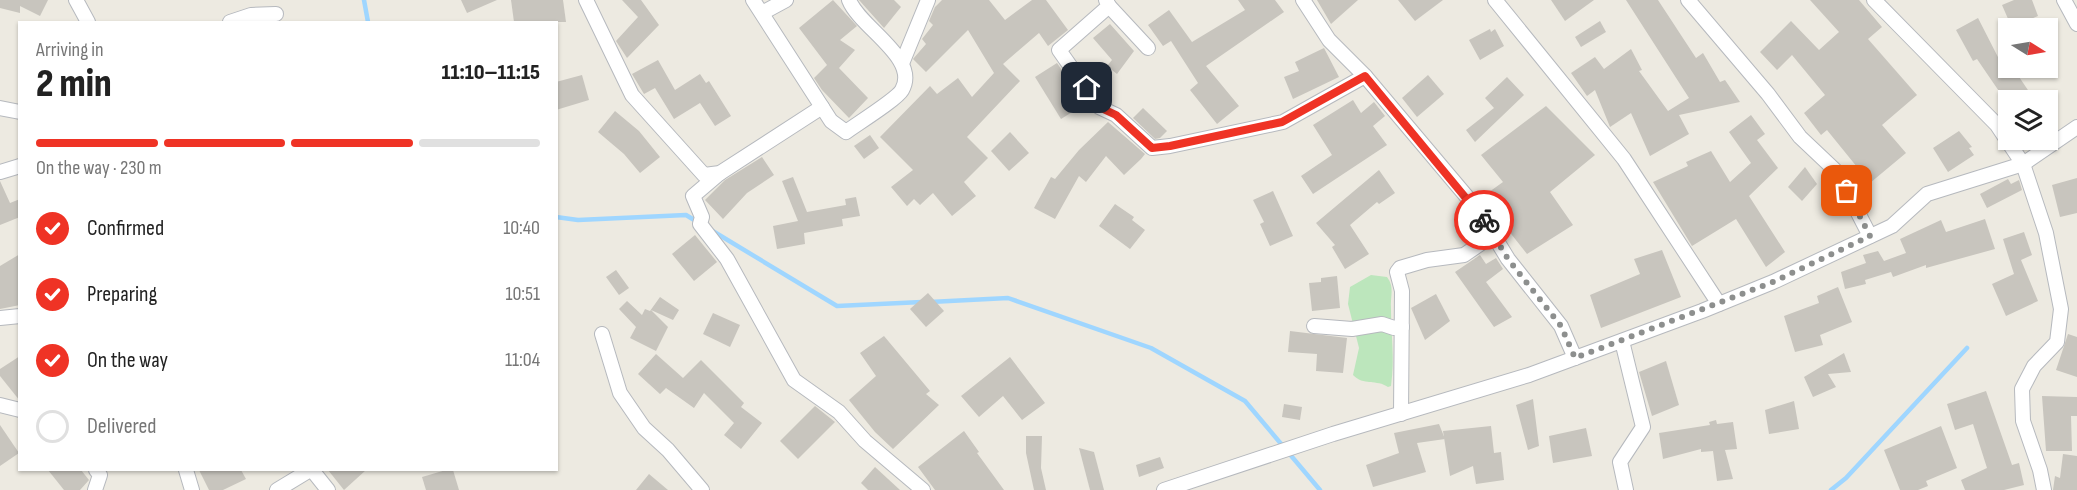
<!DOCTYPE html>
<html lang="en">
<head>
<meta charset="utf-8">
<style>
	body { margin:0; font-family:"Sofia Sans Condensed",sans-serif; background:#f2f2f2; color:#222; height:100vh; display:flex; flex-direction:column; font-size:22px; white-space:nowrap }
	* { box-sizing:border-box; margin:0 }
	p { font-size:20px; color:#767676 }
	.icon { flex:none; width:33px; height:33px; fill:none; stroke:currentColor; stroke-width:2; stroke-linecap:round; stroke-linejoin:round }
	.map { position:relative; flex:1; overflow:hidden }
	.sheet { position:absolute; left:18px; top:21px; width:540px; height:450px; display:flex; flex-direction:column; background:#fff; border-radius:0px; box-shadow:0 2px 4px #0004 }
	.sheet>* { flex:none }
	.needle { width:39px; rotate:101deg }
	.buttons { position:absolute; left:1998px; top:18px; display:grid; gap:12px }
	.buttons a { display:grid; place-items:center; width:60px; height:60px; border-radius:0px; background:#fff; box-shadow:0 2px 4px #0004; font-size:30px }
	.pin { position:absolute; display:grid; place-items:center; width:51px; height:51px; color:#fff; margin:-26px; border-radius:12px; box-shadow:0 3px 9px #0006 }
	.courier { position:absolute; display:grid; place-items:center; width:60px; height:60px; margin:-30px; border:4px solid #ef3325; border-radius:50%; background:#fff; color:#222; box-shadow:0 2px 8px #0007 }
	.head em { font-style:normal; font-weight:800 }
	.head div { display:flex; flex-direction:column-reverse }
	.head { display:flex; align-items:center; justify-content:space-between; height:102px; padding:0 18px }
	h1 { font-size:39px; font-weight:800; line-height:45px }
	.bar { display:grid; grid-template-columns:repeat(4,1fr); gap:9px 6px; align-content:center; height:72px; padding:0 18px }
	.bar i { height:8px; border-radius:4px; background:#e0e0e0 }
	.bar .current { background:#ef3325 }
	.bar p { grid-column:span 4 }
	ol { padding:0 18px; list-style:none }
	li { display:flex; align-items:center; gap:18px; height:66px }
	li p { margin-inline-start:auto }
	li .icon { padding:6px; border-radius:50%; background:#ef3325; color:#fff; stroke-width:4 }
	li:last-child { color:#767676 }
	li i { width:33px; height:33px; border:3px solid #e0e0e0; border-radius:50% }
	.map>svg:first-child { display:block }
</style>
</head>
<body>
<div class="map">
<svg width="2077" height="490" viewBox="0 0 2077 490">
	<rect width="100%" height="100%" fill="#edeae1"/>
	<path fill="#bce6bc" d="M1371 275 1387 277C1395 287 1390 297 1391 309 1391 336 1395 358 1391 386L1388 387C1377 379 1363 386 1353 375L1359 348 1348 304 1350 287Z"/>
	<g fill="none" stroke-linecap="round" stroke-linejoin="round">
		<g stroke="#9fd6ff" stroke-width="4.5">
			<polyline points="364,0 368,22"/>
			<polyline points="556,217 578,220 686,215 699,223"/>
			<polyline points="711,230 837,306 922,302"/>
			<polyline points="930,302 1008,298 1151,348 1245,401 1320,490"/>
			<polyline points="1831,490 1846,478 1967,348"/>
		</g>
	</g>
	<g fill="#c8c5be">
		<polygon points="0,0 48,0 40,16 20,6 20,13 0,8"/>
		<polygon points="461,0 497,0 467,13"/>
		<polygon points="511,0 563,0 566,22 514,22"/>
		<polygon points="622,0 641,0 659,25 627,58 616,41 638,17"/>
		<polygon points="833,0 857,26 840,40 855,50 839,68 868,98 849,118 822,90 814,78 827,65 799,28"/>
		<polygon points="859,0 894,0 901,7 884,28"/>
		<polygon points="942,0 989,0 1005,20 1032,0 1046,0 1068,30 1048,46 1039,33 1003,64 1020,81 967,137 988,158 964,182 976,196 952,216 933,193 920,205 914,199 907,206 891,187 913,170 880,137 930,86 937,94 958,78 972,97 994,73 968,30 926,72 913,59 926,44 922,39 933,25 929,21 935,7"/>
		<polygon points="1238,0 1275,0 1284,12 1206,66 1239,106 1217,124 1190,90 1198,83 1171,41 1163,46 1148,25 1169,10 1192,42 1245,10"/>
		<polygon points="1317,0 1358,0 1331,24"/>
		<polygon points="1398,0 1443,0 1415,21"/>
		<polygon points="1551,0 1594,0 1565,21"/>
		<polygon points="1626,0 1658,0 1696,58 1703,53 1720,82 1725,80 1740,102 1679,115 1689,134 1650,156 1631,113 1610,127 1595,90 1587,96 1571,73 1595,57 1604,69 1631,49 1642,70 1639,71 1668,111 1689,98"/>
		<polygon points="1810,0 1859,0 1882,27 1868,39 1917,95 1882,125 1906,153 1870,183 1827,130 1821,135 1804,113 1825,95 1792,55 1777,70 1760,52 1791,21 1819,50 1839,32"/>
		<polygon points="2014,0 2032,0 2038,16 2024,22 2027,28 2012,28 2002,5"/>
		<polygon points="1978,18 2001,63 2007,59 2008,68 2013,68 2032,96 2026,100 2005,100 1977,59 1973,61 1956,30"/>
		<polygon points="1600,21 1606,32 1581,47 1575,37"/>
		<polygon points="1110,24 1134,51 1117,74 1107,66 1112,60 1093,38"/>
		<polygon points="1490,29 1491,32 1495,29 1504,46 1480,60 1469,40"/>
		<polygon points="1324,48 1339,77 1293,99 1284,77 1299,71 1295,62"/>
		<polygon points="658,60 675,90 700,74 706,83 709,81 731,116 715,126 700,103 674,119 655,88 644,94 632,74"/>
		<polygon points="1057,63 1085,104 1061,119 1035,77"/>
		<polygon points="582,75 589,100 556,110 556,82"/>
		<polygon points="1428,75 1444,94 1417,117 1402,98"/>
		<polygon points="1507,77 1524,95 1475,142 1466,130 1494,108 1485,98"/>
		<polygon points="1353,100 1361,113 1374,102 1385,116 1373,126 1387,145 1313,194 1301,176 1332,155 1313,125"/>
		<polygon points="1546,106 1595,155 1550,192 1573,225 1527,254 1482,197 1503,182 1481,155"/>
		<polygon points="1143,108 1167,131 1160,138 1155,139 1133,118"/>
		<polygon points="615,111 639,131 660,157 640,173 624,154 598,132"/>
		<polygon points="1751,115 1765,134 1757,140 1778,168 1749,196 1785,252 1766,267 1736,219 1692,246 1653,182 1688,166 1686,162 1711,151 1730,182 1751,163 1729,132"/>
		<polygon points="1108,122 1145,154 1141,159 1124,175 1106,156 1086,182 1079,176 1055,219 1034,208 1051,177 1055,179 1079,150"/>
		<polygon points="1959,131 1972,147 1969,148 1974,155 1948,172 1933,148"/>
		<polygon points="1010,132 1029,153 1009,171 991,151"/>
		<polygon points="870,135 879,148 864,159 854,146"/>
		<polygon points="762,157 774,175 747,193 723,219 705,200 725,180"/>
		<polygon points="1805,167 1817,184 1802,201 1788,187"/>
		<polygon points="1379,170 1395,193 1379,204 1377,202 1350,225 1369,254 1345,269 1332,247 1335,245 1316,223"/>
		<polygon points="793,177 807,212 846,205 845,199 856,197 860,216 842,219 843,226 804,233 805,244 777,249 773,226 798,221 782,181"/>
		<polygon points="2077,178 2077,213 2060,217 2052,185"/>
		<polygon points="2008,179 2011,184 2019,180 2022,190 1987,208 1980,194"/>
		<polygon points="0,181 10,203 20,199 20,217 0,225"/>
		<polygon points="1273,191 1293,236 1270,246 1260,224 1264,222 1253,200"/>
		<polygon points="1115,204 1134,217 1132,220 1145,230 1130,249 1099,226"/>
		<polygon points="1985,219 1995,249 1926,268 1926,265 1893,277 1891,272 1865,280 1866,284 1845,289 1841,272 1866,263 1863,255 1878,251 1884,261 1906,253 1900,239 1941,220 1946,232"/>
		<polygon points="2024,232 2032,255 2021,260 2038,301 2006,316 1992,284 2014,274 2003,239"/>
		<polygon points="695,235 717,262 694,281 672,254"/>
		<polygon points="1662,250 1681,297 1601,328 1590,295 1640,274 1634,259"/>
		<polygon points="20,254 20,305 0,309 0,266"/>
		<polygon points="1480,255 1486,264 1496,258 1503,269 1486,282 1512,317 1494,327 1455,272"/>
		<polygon points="616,270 629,288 619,295 606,277"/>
		<polygon points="1337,276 1340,308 1312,311 1309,283 1321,282 1321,278"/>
		<polygon points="1838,287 1852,322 1820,335 1823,345 1795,352 1784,316 1819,303 1817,296"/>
		<polygon points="928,293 944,311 926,327 910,309"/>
		<polygon points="1436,294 1450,321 1425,340 1411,308"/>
		<polygon points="660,297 679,310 673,320 651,310 668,327 656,351 630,338 636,327 619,309 627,301 642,315 645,309 650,311"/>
		<polygon points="713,313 740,325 730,347 703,334"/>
		<polygon points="1290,331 1347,338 1343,373 1316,371 1317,354 1288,352"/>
		<polygon points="2068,334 2077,337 2077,377 2056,370"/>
		<polygon points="884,336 930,391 926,394 939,405 893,449 875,432 849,400 876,376 860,353"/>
		<polygon points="1844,353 1851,372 1828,374 1836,387 1813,397 1804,377"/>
		<polygon points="656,354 683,378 701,360 744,403 741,407 762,423 741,449 724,435 734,423 704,393 694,408 666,388 660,394 638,374"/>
		<polygon points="20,356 20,401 0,376 0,369"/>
		<polygon points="1010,357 1045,403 1022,420 1003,396 979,417 961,396"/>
		<polygon points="1666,361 1679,405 1652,416 1639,372"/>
		<polygon points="1986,391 2012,465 2019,463 2024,485 2004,490 1965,490 1961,480 1987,468 1973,424 1955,430 1947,404"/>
		<polygon points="2042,396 2077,397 2077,416 2071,416 2072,451 2046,451"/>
		<polygon points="1533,399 1539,446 1528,450 1516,405"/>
		<polygon points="1794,401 1799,429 1769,434 1765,410"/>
		<polygon points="1284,404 1302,407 1300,420 1282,417"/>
		<polygon points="815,406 835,422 798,459 780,441"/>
		<polygon points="1716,420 1717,424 1733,422 1737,449 1725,450 1733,479 1717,481 1713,451 1701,452 1701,449 1663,459 1659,433 1710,425 1709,422"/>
		<polygon points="1439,424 1445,439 1417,443 1426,472 1373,487 1366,465 1399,453 1394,433"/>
		<polygon points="0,425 19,453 0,466"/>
		<polygon points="1491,426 1494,453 1501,452 1504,480 1476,484 1473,466 1450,476 1443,431"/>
		<polygon points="1941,426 1957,468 1926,481 1928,486 1918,490 1900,490 1884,450"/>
		<polygon points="1586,428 1592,456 1553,463 1549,436"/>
		<polygon points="964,431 979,452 977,453 1004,490 935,490 918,467"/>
		<polygon points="1026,436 1042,436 1041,468 1046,490 1034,490 1026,453"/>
		<polygon points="1079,448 1094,452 1104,490 1090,490"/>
		<polygon points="2063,454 2077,456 2077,490 2053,490 2055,476 2060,478"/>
		<polygon points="1160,457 1164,468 1139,477 1136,465"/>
		<polygon points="875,467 900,490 868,490 861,483"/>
		<polygon points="48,470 81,470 89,480 80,490 64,490"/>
		<polygon points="199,470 241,470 246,479 223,490 209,490"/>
		<polygon points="328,470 366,470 344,490"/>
		<polygon points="446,470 453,470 459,490 426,490 422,477"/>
		<polygon points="649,474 668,490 636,490"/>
	</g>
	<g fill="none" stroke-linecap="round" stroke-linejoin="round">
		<defs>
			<g id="street">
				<polyline points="76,0 88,22"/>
				<polyline points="586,0 632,95 704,175 720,173 822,107"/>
				<path d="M753 0 831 121 846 132C857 124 897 99 902 90 920 58 860 28 849 0"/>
				<polyline points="1106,0 1109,6 1059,50 1099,107 1116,115 1152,148 1170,146 1283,122 1365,76"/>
				<polyline points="1303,0 1329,40 1365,76 1478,210 1508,259 1561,326 1575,358"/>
				<polyline points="1495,0 1624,159 1719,304"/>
				<polyline points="1688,0 1768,94 1800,137 1837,172 1870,236"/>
				<polyline points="1874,0 1997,125 2023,164 2046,233 2061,309 2057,342 2034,366 2022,389 2023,421 2040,470 2044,490"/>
				<polyline points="2064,0 2077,24"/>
				<polyline points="1109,6 1148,48"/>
				<polyline points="762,13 786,0"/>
				<polyline points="230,22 251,15 276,14"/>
				<polyline points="903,61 928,0"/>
				<polyline points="0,108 20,112"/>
				<polyline points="0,172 20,166"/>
				<polyline points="720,173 693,196 702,217 700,224 727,259 794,380 839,412 865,441 923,490"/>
				<polyline points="0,318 20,316"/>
				<polyline points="1314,326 1352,329 1382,324 1394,328 1402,327"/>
				<polyline points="602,334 620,393 644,428 668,450 702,490"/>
				<polyline points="1622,341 1643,427 1620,462 1626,490"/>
				<polyline points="0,405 20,410"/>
				<polyline points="1401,414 1402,291 1397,272 1400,268 1427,260 1464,255 1493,235"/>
				<polyline points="186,470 192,490"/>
				<polyline points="312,470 328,490"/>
				<polyline points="95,490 100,475 96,470"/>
				<polyline points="277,490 310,470"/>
				<polyline points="1164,490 1333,434 1529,375 1702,311 1773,282 1892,226 1927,194 2023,164 2077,127"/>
			</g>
		</defs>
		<use href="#street" stroke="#b6b9be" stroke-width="16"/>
		<use href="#street" stroke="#fff" stroke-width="14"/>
	</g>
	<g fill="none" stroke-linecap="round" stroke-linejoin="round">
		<polyline stroke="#8d8f8e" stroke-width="6" stroke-dasharray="0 10.8" points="1484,220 1508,259 1561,326 1575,358 1773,282 1870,236 1847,191"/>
		<polyline stroke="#ef3325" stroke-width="8" points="1087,88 1099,107 1116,115 1152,148 1170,146 1282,122 1365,76 1484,220"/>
	</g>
</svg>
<div class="buttons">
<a><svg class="needle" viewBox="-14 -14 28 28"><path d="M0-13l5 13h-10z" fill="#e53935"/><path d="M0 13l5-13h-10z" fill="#767676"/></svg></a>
<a><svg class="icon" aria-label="layers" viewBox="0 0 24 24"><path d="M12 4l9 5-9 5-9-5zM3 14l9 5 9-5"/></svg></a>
</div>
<div class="pin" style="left:1847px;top:191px;background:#ea580c"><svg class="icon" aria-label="bag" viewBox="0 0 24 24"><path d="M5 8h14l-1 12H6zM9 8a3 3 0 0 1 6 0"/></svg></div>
<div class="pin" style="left:1087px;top:88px;background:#1f2937"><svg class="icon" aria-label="home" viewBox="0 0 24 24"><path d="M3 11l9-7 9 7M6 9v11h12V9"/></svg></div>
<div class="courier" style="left:1484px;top:220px"><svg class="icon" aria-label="bike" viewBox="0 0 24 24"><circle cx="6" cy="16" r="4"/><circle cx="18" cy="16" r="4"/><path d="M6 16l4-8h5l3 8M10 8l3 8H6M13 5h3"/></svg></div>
<section class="sheet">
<div class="head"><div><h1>2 min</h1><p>Arriving in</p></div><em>11:10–11:15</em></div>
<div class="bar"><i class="current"></i><i class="current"></i><i class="current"></i><i></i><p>On the way · 230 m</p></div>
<ol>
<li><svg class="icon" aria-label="check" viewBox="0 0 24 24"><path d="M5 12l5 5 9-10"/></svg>Confirmed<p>10:40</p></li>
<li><svg class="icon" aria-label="check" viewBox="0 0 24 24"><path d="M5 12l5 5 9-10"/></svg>Preparing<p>10:51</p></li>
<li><svg class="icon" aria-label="check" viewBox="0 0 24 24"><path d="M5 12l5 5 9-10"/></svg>On the way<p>11:04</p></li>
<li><i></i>Delivered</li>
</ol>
</section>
</div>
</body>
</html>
